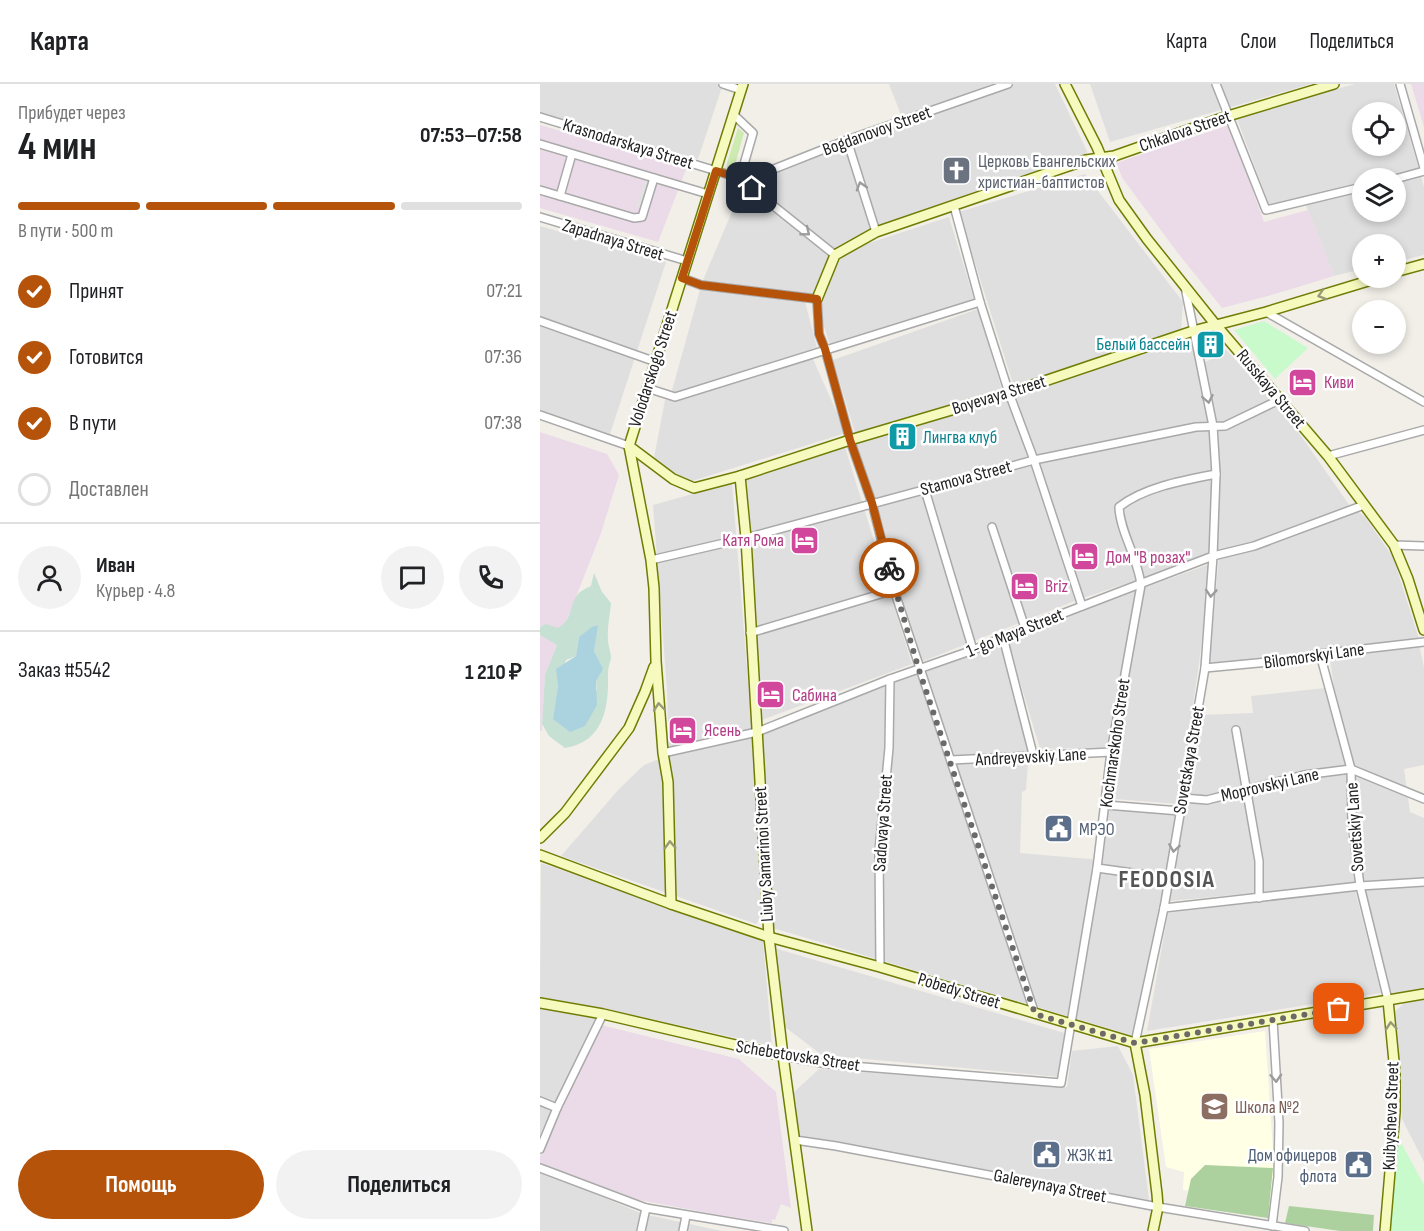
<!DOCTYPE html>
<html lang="ru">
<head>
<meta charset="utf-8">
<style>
	body { margin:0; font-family:"Sofia Sans Condensed",sans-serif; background:#f2f2f2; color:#202124; height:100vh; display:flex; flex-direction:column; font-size:22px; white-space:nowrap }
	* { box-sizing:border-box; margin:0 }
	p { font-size:20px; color:#757577 }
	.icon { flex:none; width:33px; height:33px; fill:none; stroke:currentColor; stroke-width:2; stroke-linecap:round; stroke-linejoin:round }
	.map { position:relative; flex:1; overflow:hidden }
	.panel { display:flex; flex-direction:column; background:#fff; width:540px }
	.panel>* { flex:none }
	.fabs { position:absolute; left:812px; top:18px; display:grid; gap:12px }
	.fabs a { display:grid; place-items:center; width:54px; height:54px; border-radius:50%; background:#fff; box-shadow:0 3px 9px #0003; font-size:30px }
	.pin { position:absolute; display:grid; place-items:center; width:51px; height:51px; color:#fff; margin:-26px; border-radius:12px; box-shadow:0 3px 9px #0006 }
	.courier { position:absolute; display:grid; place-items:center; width:60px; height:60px; margin:-30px; border:4px solid #b45309; border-radius:50%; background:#fff; color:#222; box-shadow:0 2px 8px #0007 }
	.overview em { font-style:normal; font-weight:700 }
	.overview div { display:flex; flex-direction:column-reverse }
	.overview { display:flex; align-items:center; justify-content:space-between; height:102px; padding:0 18px }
	h1 { font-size:39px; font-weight:700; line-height:45px }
	.bar { display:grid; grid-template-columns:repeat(4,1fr); gap:9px 6px; align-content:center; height:72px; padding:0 18px }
	.bar i { height:8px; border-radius:4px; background:#e0e0e0 }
	.bar .on { background:#b45309 }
	.bar p { grid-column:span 4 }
	.line { display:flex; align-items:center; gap:15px; padding:0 18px; border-top:2px solid #e0e0e0 }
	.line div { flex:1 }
	.round { display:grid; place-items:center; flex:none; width:63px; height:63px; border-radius:32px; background:#f2f2f2 }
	ol { padding:0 18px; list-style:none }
	li { display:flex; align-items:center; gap:18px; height:66px }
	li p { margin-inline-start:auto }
	li .icon { padding:6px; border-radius:50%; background:#b45309; color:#fff; stroke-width:4 }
	li:last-child { color:#757577 }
	li i { width:33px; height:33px; border:3px solid #e0e0e0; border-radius:50% }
	.action { display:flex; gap:12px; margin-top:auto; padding:12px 18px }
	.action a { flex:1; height:69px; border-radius:36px; background:#b45309; color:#fff; font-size:24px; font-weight:700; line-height:69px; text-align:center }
	.action a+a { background:#f2f2f2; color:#202124 }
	header { display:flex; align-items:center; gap:36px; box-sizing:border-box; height:84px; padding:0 30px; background:#fff; border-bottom:2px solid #e0e0e0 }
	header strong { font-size:28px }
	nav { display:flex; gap:33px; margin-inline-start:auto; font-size:21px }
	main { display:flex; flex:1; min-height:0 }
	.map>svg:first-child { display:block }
</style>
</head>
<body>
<header>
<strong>Карта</strong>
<nav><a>Карта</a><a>Слои</a><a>Поделиться</a></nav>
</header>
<main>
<section class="panel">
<div class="overview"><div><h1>4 мин</h1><p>Прибудет через</p></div><em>07:53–07:58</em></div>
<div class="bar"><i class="on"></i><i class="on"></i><i class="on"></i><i></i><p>В пути · 500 m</p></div>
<ol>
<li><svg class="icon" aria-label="check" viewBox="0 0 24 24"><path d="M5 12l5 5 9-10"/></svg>Принят<p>07:21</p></li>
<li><svg class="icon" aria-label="check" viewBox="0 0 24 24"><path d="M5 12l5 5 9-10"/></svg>Готовится<p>07:36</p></li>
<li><svg class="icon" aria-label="check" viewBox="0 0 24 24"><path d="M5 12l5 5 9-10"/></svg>В пути<p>07:38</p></li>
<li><i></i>Доставлен</li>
</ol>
<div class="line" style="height:108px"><a class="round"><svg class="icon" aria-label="person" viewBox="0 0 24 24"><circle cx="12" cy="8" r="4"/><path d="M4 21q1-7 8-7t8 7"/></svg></a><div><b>Иван</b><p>Курьер · 4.8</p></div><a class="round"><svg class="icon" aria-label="chat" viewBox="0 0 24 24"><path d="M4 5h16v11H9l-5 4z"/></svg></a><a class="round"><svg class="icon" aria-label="phone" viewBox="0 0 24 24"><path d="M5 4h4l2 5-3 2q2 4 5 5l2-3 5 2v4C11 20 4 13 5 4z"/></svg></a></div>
<div class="line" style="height:78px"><div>Заказ #5542</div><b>1 210 ₽</b></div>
<div class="action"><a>Помощь</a><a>Поделиться</a></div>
</section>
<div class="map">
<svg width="884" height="1147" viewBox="0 0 884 1147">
	<rect width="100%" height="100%" fill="#f2efe9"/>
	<g fill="#e0dfdf" fill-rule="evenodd">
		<polygon points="0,0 183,0 158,75 0,28"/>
		<polygon points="349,0 452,0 363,36"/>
		<polygon points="468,0 515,0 547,67 546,76 336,148 295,171 277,215 161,201 202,104 212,104 206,96"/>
		<polygon points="550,0 771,0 570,58"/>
		<path d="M815 0H854L884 103V171L855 178V160H822V185L794 192 763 114 729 121 696 32ZM822 28H855V62H822ZM822 94H855V128H822Z"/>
		<polygon points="545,90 643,218 641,248 474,303 419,128"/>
		<polygon points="409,133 434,215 290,261 280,230 286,202 302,172 323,161"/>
		<polygon points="0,142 126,178 70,350 0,326"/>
		<polygon points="161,202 264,214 277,264 131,310"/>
		<polygon points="438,225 462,306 316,352 293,276"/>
		<polygon points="655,254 665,278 677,273 685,265 694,274 754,342 810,422 689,467 668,472 543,514 475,311"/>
		<polygon points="272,273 306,349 152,397 139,393 114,374 125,316"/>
		<polygon points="468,313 535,517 381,578 315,360"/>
		<polygon points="305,363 372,580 222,636 204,392"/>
		<polygon points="192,399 211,634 217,648 225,830 216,840 21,772 79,705 104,681 129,671 127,606 113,421"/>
		<polygon points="816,426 825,433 853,473 880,558 819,562 669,581 679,473"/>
		<polygon points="670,480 659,580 638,720 575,715 583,663 500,665 467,554"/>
		<polygon points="460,558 494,672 488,678 486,706 482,708 480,769 561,776 568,726 638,729 623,821 594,952 233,844 221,649"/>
		<polygon points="879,561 884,583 884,681 864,685 870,728 884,734 884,907 848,914 815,799 630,817 642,727 659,631 713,629 711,612 794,603 790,575"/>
		<polygon points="1,779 223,857 232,962 63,924 0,913"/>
		<polygon points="815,806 841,909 607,947 628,829"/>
		<polygon points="234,864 528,950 520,993 282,971 241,940"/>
		<polygon points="884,914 884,1078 862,1035 854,928 868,916"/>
		<polygon points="0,922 60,934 0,1057"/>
		<polygon points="578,962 593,991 609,1116 456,1090 258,1052 253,1009 279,985 527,1003 532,967"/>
		<polygon points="0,1087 103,1130 182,1147 0,1147"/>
	</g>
	<g fill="#ebdbe8">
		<polygon points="871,0 884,0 884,43"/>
		<polygon points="0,41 147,83 118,158 0,124"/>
		<polygon points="689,41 724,138 768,126 794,192 728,212 682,224 637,168 583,95 576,79"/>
		<polygon points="0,348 67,370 79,391 60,452 5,591 2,640 2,647 0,647"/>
		<polygon points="61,941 199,975 236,1008 251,1124 241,1120 235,1136 232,1135 232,1139 174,1130 99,1116 0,1079 0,1073"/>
	</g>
	<polygon fill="#ffffe5" points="725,947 734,1081 731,1115 643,1106 644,1088 626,1083 609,965"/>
	<polygon fill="#cdebb0" points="198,44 204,49 193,88 187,83 187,79"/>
	<g fill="#add19e">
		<polygon points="665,1081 733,1084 728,1134 645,1122 651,1095"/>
		<polygon points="749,1122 834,1131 833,1147 800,1147 745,1139"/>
	</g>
	<path fill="#c6e0d4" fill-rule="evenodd" d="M54 489 62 508 71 519C70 531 67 544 68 556 68 562 71 568 71 574 70 579 68 583 68 588 69 621 65 658 25 664L9 652 2 640 5 591 17 561 0 551V543L6 540 18 544C39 531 23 513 51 502ZM57 541 54 567 62 585 56 597 57 606 13 635 18 601 26 576 36 572 39 553Z"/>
	<g fill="#c8facc">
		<polygon points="724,237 768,264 735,295 694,246"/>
		<polygon points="858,1053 884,1101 884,1147 847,1147"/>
	</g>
	<polygon fill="#e2e2e2" points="105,94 113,96 104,125 96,123"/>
	<polygon fill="#aad3df" points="58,541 54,567 63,585 56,597 57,621 45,642 30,648 13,635 18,601 16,585 36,572 39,553 52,543"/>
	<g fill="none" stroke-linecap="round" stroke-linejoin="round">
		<defs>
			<g id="street">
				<polyline points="183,0 201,6"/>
				<polyline points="676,0 726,126 822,103"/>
				<polyline points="860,0 884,84"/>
				<polyline points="194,31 213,49 200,94"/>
				<polyline points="0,33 206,96 225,115 295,171"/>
				<polyline points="307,56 336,148"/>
				<polyline points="0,60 168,110"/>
				<polyline points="855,95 884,87"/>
				<polyline points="206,96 307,56 468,0"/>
				<polyline points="0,106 20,112 32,70"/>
				<polyline points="20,112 94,134 102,133 114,94"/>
				<polyline points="414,122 440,218 469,309 494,376 542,522"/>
				<polyline points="0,133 147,177"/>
				<polyline points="142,194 161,201 277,215 279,250 285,265 310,356 332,419 354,506 495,930"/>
				<polyline points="726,228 884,318"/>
				<polyline points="0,237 116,278"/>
				<polyline points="107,304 135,313 440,218"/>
				<polyline points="0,331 89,362"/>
				<polyline points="788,372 884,346"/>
				<polyline points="385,406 433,566"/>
				<polyline points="452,443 485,544"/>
				<polyline points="854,461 884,462"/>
				<polyline points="111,476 206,454 494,376 656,343 685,342 741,315"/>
				<polyline points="210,549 354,506"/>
				<polyline points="463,553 494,674"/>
				<polyline points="780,570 811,685 812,737 820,802 848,916"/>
				<polyline points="665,584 749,576 780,570 884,558"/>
				<polyline points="696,646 719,777 719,814"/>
				<polyline points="123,669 217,648 350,595 433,566 485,544 673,472 714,462 824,421"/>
				<polyline points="411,676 571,668"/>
				<polyline points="643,714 667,716 764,691 811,685 884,715"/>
				<polyline points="566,721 640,727"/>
				<polyline points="557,784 629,794"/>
				<polyline points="624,824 820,802 884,798"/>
				<polyline points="340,883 339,767 349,664 350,595"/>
				<polyline points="595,959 624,824 665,584 673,472 676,390 673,342 645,203"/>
				<path d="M243 972 287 980 521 999 557 784 571 668 601 501C598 474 580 448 579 423 604 403 645 396 676 390"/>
				<polyline points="0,1017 17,1024"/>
				<polyline points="255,1056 296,1062 618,1123 765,1147"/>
				<polyline points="0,1065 17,1024 63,930"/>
				<polyline points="0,1084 106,1124 244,1147"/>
				<polyline points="732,1142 738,1093 739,1039 733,936"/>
				<polyline points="101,1147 106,1124"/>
				<polyline points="143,1147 146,1132"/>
			</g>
			<g id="secondary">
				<polyline points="525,0 557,63 579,116 607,155 675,240 788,372 854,461 868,495 884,546"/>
				<polyline points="855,188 884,180"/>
				<polyline points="277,215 295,171 336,148 546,76 574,72 688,32 794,0"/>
				<polyline points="89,362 133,395 154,404 200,392 310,356 469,309 653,247 726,228 838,194"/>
				<polyline points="200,392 206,454 229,853 243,972 267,1147"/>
				<polyline points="0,754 25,729 89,644 105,608 114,583"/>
				<polyline points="0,771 131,820 229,853 340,883 595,959 884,910"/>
				<polyline points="131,820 128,698 123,669 116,577 114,504 111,476 89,362 203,0"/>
				<polyline points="0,919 63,930 243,972"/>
				<polyline points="595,959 605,1011 617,1110 618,1123 613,1147"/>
				<polyline points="845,1147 855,1028 855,988 848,916"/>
			</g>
		</defs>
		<use href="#street" stroke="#a9a9a9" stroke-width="10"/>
		<use href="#secondary" stroke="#707d05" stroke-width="12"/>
		<use href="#street" stroke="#fff" stroke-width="7"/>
		<use href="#secondary" stroke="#f7fabf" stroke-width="9"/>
	</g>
	<defs><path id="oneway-chevron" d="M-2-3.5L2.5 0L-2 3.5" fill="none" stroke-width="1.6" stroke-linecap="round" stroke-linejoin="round" transform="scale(1.5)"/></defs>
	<g stroke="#9c9c9c">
		<use href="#oneway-chevron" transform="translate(321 102) rotate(-107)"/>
		<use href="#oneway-chevron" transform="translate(266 148) rotate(39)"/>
		<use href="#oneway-chevron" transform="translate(668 315) rotate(79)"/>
		<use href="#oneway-chevron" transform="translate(671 509) rotate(94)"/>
		<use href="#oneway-chevron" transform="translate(634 764) rotate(99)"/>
		<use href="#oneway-chevron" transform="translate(736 994) rotate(87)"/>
	</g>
	<g stroke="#979978">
		<use href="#oneway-chevron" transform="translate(782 211) rotate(163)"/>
		<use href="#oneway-chevron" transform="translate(119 623) rotate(-95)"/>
		<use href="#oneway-chevron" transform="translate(130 761) rotate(-92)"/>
		<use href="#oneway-chevron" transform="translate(851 942) rotate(-95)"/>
	</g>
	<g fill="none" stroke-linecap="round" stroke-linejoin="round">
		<polyline stroke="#6b6a68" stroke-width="6" stroke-dasharray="0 10.8" points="349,484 379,586 495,930 595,959 799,925"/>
		<polyline stroke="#b45309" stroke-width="8" points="212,104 206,96 176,87 142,194 161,201 277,215 279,250 285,265 310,356 332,419 349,484"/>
	</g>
	<defs>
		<symbol id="church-square" viewBox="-11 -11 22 22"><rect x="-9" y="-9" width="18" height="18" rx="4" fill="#6b7280" stroke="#fff"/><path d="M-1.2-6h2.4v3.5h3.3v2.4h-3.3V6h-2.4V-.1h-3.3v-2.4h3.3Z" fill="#fff"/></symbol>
		<symbol id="building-square" viewBox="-11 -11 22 22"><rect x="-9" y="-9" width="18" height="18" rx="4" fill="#0f9aa8" stroke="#fff"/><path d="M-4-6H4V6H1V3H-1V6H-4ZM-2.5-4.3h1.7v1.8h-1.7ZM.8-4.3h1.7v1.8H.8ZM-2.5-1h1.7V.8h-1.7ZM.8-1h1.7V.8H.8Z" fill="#fff"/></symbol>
		<symbol id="hotel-square" viewBox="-11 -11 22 22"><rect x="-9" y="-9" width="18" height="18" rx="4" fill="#d1479c" stroke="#fff"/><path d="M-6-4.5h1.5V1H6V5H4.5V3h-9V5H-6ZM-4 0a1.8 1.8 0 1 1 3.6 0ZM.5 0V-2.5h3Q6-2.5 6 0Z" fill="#fff"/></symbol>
		<symbol id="civic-square" viewBox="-11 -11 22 22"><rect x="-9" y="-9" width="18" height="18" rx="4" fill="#5c6f8a" stroke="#fff"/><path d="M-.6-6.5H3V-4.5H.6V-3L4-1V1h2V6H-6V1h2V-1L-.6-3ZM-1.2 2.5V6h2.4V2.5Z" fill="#fff"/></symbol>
		<symbol id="school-square" viewBox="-11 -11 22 22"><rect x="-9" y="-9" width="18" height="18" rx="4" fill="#8d6e63" stroke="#fff"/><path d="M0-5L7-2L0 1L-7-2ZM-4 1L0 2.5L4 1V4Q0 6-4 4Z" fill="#fff"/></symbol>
	</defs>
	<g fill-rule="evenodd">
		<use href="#church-square" x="400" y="70" width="33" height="33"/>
		<use href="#building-square" x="654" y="244" width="33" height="33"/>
		<use href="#hotel-square" x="746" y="282" width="33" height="33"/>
		<use href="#building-square" x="346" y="336" width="33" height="33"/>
		<use href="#hotel-square" x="248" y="440" width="33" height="33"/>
		<use href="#hotel-square" x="528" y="456" width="33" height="33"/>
		<use href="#hotel-square" x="468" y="486" width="33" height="33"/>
		<use href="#hotel-square" x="214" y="594" width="33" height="33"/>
		<use href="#hotel-square" x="126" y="630" width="33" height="33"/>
		<use href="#civic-square" x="502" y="728" width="33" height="33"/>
		<use href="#school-square" x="658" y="1006" width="33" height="33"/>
		<use href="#civic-square" x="490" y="1054" width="33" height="33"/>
		<use href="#civic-square" x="802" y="1064" width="33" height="33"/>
	</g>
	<g text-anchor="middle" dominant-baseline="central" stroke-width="5" stroke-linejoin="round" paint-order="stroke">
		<g font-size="18" fill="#222" stroke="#fff">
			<text transform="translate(337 47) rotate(-20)">Bogdanovoy Street</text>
			<text transform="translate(645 47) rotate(-19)">Chkalova Street</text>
			<text transform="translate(88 60) rotate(17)">Krasnodarskaya Street</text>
			<text transform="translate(73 156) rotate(17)">Zapadnaya Street</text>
			<text transform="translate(113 285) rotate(-72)">Volodarskogo Street</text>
			<text transform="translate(731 305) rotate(50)">Russkaya Street</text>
			<text transform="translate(459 311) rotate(-17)">Boyevaya Street</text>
			<text transform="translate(426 394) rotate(-15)">Stamova Street</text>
			<text transform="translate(475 549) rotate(-22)">1-go Maya Street</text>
			<text transform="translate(774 572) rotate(-8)">Bilomorskyi Lane</text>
			<text transform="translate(575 659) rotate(-82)">Kochmarskoho Street</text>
			<text transform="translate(491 673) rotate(-3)">Andreyevskiy Lane</text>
			<text transform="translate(649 676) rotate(-80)">Sovetskaya Street</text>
			<text transform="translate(730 701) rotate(-13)">Moprovskyi Lane</text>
			<text transform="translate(343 739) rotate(-86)">Sadovaya Street</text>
			<text transform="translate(815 743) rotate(-94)">Sovetskiy Lane</text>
			<text transform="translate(224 770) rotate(-93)">Liuby Samarinoi Street</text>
			<text transform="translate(419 907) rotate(17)">Pobedy Street</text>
			<text transform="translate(258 972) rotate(9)">Schebetovska Street</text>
			<text transform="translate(851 1032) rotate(-88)">Kuibysheva Street</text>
			<text transform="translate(510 1102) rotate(11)">Galereynaya Street</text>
		</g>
		<g font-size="18" fill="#5b616d" stroke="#fff" text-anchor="start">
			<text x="438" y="77">Церковь Евангельских<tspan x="438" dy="21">христиан-баптистов</tspan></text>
		</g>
		<g font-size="18" fill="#0d838f" stroke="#fff" text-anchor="end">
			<text x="650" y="260">Белый баcсейн</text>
			<text x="383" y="353" text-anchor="start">Лингва клуб</text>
		</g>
		<g font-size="18" fill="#b23c85" stroke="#fff" text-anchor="start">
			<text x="784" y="298">Киви</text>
			<text x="244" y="456" text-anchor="end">Катя Рома</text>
			<text x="566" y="473">Дом "В розах"</text>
			<text x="505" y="502">Briz</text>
			<text x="252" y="611">Сабина</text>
			<text x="164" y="646">Ясень</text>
		</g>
		<g font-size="18" fill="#4e5e75" stroke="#fff" text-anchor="start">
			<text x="539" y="745">МРЭО</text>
			<text x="527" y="1071">ЖЭК #1</text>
			<text x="797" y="1071" text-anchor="end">Дом офицеров<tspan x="797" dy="21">флота</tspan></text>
		</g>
		<g font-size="18" fill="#785e54" stroke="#fff" text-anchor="start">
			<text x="695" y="1023">Школа №2</text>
		</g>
		<g font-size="24" font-weight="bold" letter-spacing="1.5" fill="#555" stroke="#fff">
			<text x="627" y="795">FEODOSIA</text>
		</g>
	</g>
</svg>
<div class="fabs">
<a><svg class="icon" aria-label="locate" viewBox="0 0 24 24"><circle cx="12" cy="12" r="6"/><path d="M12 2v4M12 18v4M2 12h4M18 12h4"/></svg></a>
<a><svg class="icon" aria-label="layers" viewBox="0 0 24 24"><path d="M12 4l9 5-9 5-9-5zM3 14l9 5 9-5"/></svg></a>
<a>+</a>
<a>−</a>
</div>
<div class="pin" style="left:799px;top:925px;background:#ea580c"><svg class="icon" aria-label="bag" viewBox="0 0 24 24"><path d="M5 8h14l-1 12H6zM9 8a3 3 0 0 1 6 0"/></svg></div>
<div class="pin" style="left:212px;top:104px;background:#1f2937"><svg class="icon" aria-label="home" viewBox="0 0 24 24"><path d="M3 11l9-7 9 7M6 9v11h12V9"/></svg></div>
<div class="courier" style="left:349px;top:484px"><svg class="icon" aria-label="bike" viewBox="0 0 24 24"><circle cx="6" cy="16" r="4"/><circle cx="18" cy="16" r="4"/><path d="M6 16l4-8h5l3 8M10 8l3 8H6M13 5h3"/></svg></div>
</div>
</main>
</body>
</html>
